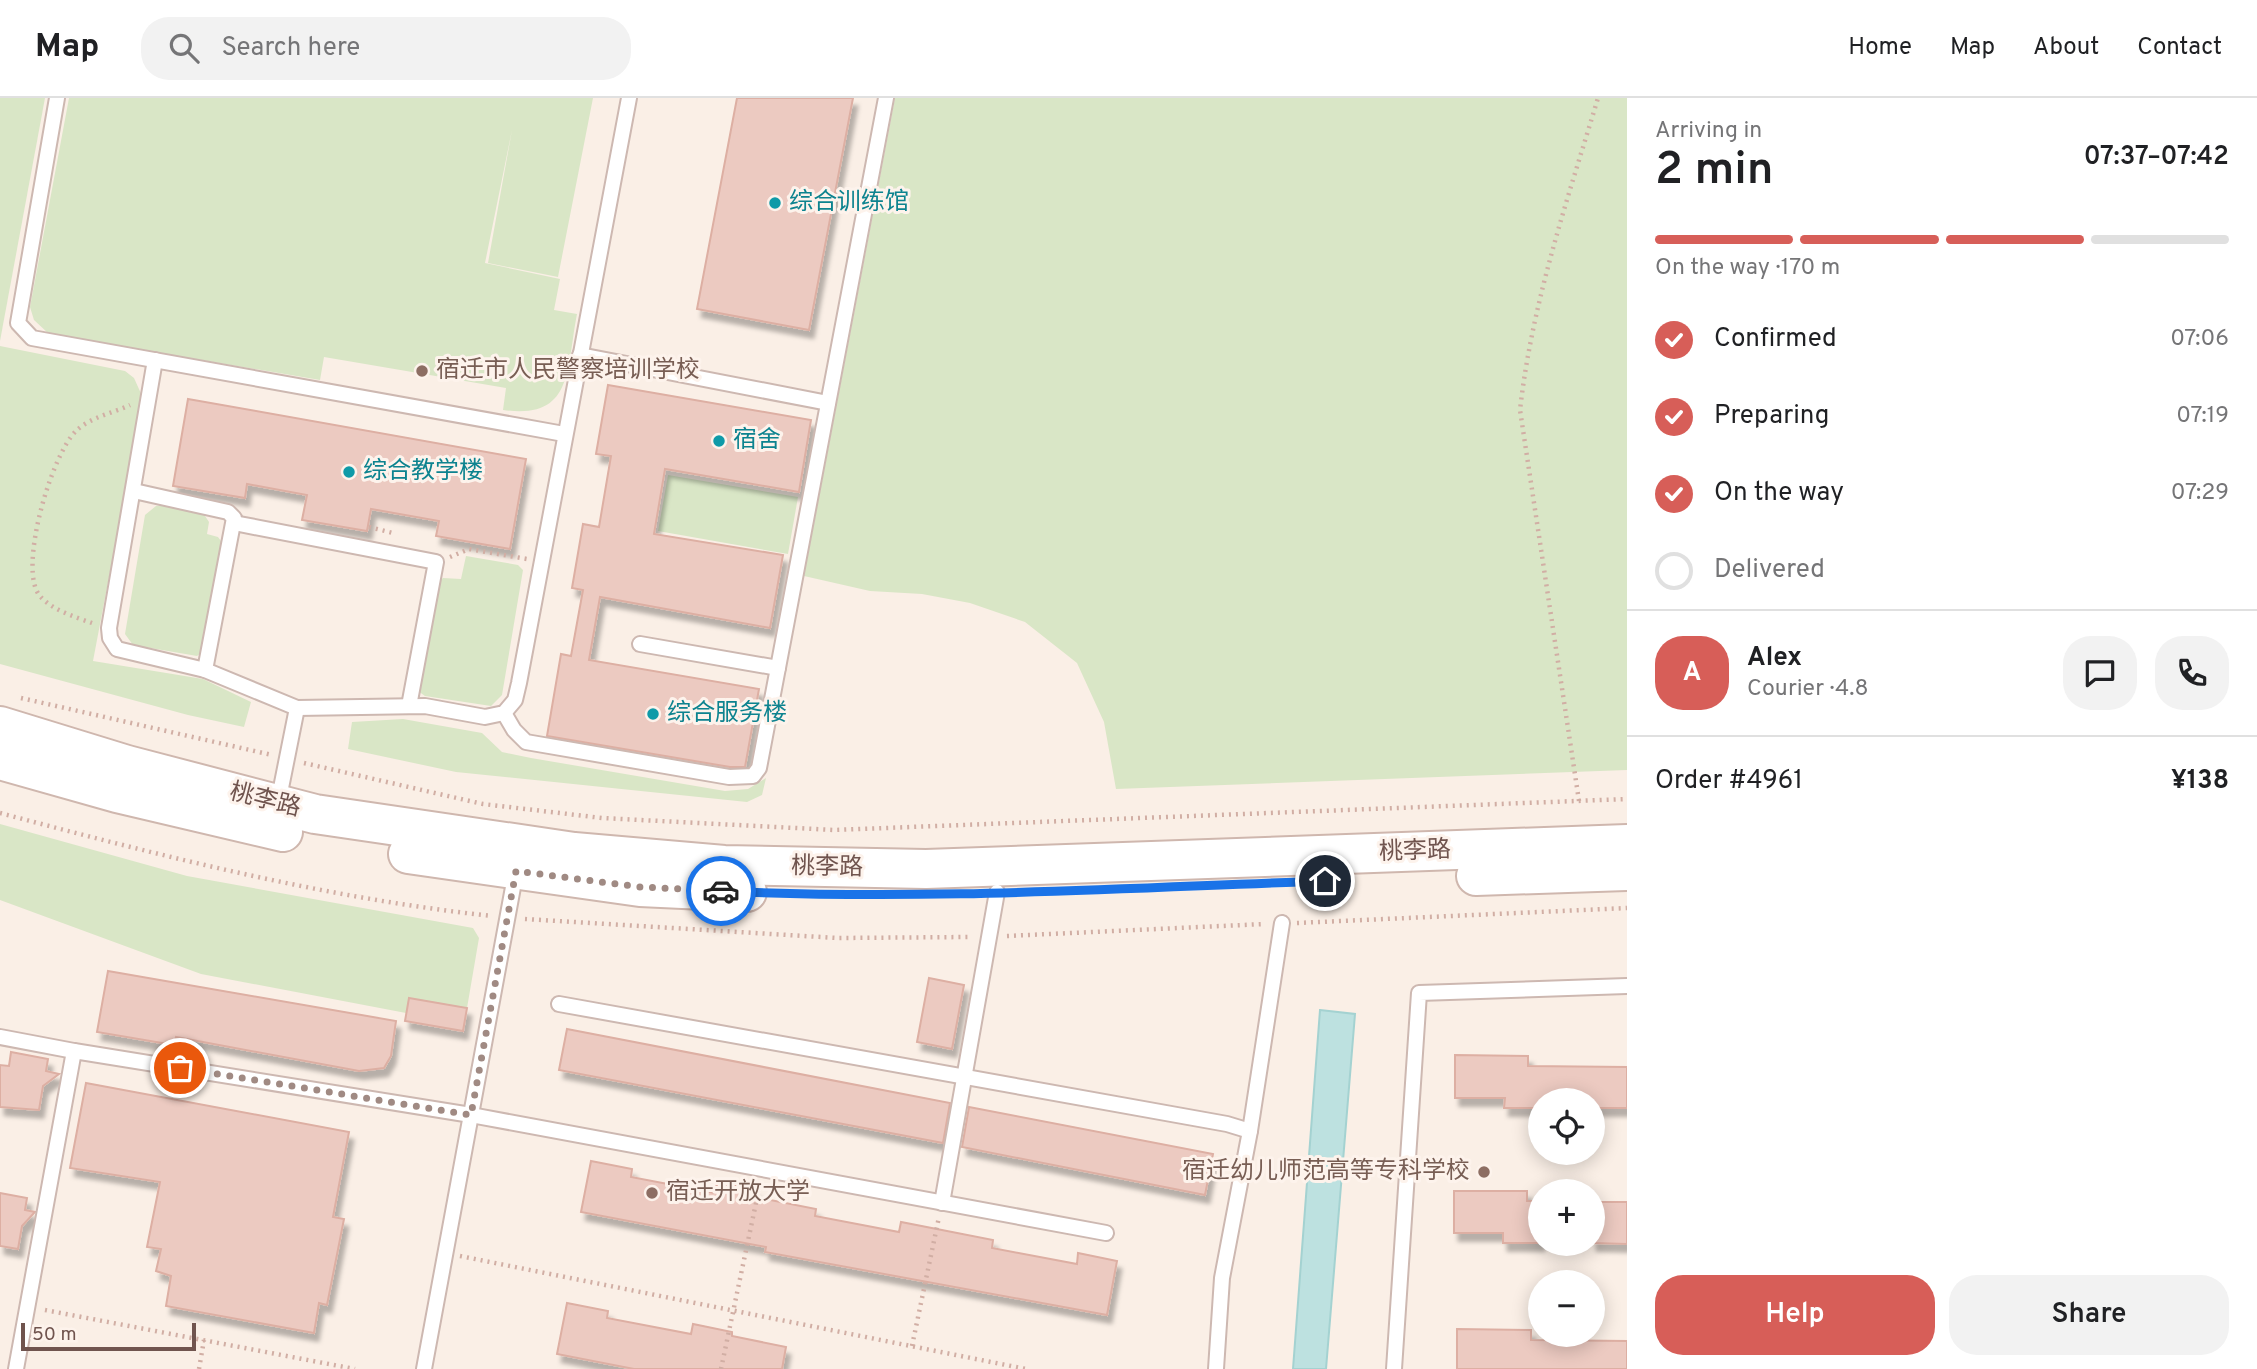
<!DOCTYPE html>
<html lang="en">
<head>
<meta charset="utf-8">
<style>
	body { margin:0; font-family:Overpass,"Noto Sans SC",sans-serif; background:#f2f2f2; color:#202124; height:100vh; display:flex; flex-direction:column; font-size:26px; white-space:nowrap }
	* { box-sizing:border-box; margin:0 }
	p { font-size:23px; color:#757577 }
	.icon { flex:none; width:38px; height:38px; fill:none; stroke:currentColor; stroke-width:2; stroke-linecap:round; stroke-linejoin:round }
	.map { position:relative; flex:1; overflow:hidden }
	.panel { display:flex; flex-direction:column; background:#fff; width:630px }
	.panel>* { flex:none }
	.tools { position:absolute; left:1528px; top:990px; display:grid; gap:14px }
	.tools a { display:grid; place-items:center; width:77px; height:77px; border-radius:50%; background:#fff; box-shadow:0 4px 18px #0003; font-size:35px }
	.scale { position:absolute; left:21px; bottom:18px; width:175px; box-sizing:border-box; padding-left:7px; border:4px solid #70544e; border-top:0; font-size:19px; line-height:24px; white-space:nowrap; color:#70544e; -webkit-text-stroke:5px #fdf3ec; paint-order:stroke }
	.pin { position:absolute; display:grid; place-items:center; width:60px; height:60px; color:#fff; margin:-30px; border:4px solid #fff; border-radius:50%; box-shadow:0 2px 7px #0007 }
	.courier { position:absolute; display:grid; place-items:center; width:70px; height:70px; margin:-35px; border:5px solid #1a73e8; border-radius:50%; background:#fff; color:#222; box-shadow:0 2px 9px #0007 }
	.summary em { font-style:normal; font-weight:600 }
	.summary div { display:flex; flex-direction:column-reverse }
	.summary { display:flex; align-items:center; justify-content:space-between; height:119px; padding:0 28px }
	h1 { font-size:46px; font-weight:600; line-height:52px }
	.bar { display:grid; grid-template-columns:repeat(4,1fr); gap:10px 7px; align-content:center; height:84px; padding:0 28px }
	.bar i { height:9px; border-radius:5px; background:#e0e0e0 }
	.bar .current { background:#d75e58 }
	.bar p { grid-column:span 4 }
	.line { display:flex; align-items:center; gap:18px; padding:0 28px; border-top:2px solid #e0e0e0 }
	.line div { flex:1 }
	.round { display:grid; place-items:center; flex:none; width:74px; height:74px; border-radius:28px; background:#f2f2f2 }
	ol { padding:0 28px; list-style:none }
	li { display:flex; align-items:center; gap:21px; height:77px }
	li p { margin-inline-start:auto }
	li .icon { padding:7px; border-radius:50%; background:#d75e58; color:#fff; stroke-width:4 }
	li:last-child { color:#757577 }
	li i { width:38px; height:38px; border:4px solid #e0e0e0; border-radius:50% }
	.cta { display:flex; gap:14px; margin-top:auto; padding:14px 28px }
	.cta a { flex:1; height:80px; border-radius:28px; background:#d75e58; color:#fff; font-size:28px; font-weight:600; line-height:80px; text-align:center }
	.cta a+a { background:#f2f2f2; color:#202124 }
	header { display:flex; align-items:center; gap:42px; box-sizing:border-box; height:98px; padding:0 35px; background:#fff; border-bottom:2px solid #e0e0e0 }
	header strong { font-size:33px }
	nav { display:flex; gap:38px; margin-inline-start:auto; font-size:24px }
	.search { width:490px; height:63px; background:#f2f2f2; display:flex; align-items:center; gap:18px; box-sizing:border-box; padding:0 24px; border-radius:28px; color:#757577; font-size:26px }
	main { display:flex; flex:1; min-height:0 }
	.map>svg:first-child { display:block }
</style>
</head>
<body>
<header>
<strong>Map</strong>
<div class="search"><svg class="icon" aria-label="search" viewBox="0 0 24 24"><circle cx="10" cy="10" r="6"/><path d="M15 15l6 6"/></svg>Search here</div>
<nav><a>Home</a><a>Map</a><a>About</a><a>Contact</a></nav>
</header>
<main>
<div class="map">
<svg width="1627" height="1271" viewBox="0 0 1627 1271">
	<defs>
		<filter id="shadow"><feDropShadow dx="4.5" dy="8" stdDeviation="2" flood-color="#0004"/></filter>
	</defs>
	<rect width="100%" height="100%" fill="#faefe6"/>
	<g fill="#d9e6c6">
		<polygon points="0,0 45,0 0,243"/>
		<path d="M69 0H593L558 179 488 165 512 32 485 165 560 181 554 212 577 216C566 271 574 322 503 312L506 290 324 259 320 282 49 236 34 222 30 209Z"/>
		<polygon points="895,0 1627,0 1627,672 1116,691 1104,624 1077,565 1025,524 970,505 922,496 870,493 804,478"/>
		<polygon points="0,248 125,273 134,280 143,300 93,563 203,581 251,604 244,629 188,617 0,566"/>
		<polygon points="668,377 798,399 788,456 658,433"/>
		<polygon points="163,407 203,415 209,424 207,436 218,439 223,446 202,554 197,558 133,547 125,536 145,417 156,408"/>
		<polygon points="466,458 518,467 523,472 502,597 491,608 425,598 418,593 437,485 443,480 461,481"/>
		<polygon points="403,621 482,635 502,654 531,660 725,693 748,691 766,680 762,697 747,704 456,674 348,651 352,624"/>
		<polygon points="0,726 187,778 473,830 479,840 467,910 410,900 406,915 201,876 0,802"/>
	</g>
	<polygon fill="#bde1e0" stroke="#a4d2d1" stroke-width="2" points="1320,912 1355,916 1326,1271 1293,1271"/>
	<g fill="#eccac1" stroke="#ddafa3" stroke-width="2" filter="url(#shadow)">
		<polygon points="737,0 853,0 809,232 697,211"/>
		<polygon points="608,287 811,322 799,394 665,371 654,436 783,457 770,530 600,499 589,562 759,591 745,669 730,669 547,638 561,556 571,558 583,492 572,490 583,426 599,429 611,358 596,356"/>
		<polygon points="188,301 526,361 510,451 436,438 439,423 371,411 367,433 302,422 307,397 247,386 245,400 173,388"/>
		<polygon points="108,873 396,923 391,958 384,970 359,973 176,939 174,947 97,934"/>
		<polygon points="929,880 964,887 952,951 917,944"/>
		<polygon points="409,900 467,910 463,933 405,923"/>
		<polygon points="567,931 950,1005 943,1045 559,972"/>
		<polygon points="11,954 48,961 46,973 59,976 43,988 39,1012 0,1009 0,967 9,968"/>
		<polygon points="1455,957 1528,958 1528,968 1627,969 1627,1010 1592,1010 1592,1003 1540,1003 1540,1010 1504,1010 1505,1000 1455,1000"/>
		<polygon points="86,985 349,1034 333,1119 344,1121 327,1207 319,1205 314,1235 166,1208 171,1178 156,1173 161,1151 147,1149 160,1084 70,1070"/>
		<polygon points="969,1009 1213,1056 1205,1097 962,1049"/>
		<polygon points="591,1063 632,1071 631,1079 715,1095 717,1084 756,1092 755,1099 816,1111 815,1118 899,1134 901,1124 993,1142 992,1150 1077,1166 1078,1155 1117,1163 1107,1217 765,1154 766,1149 581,1114"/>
		<polygon points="1454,1093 1527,1093 1527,1103 1540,1103 1540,1145 1503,1145 1503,1135 1454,1135"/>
		<polygon points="0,1095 27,1100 25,1112 35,1114 22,1128 18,1151 0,1148"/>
		<polygon points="1592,1104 1627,1104 1627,1146 1592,1145"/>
		<polygon points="567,1205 608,1213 607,1220 691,1236 693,1226 732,1234 732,1238 786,1249 782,1271 634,1271 557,1256"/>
		<polygon points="1457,1231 1531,1232 1531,1242 1627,1243 1627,1271 1457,1271"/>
	</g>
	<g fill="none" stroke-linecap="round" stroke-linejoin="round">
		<defs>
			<g id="lane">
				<polyline points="57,0 18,225 32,240 564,336"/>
				<polyline points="580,257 828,305"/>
				<polyline points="155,262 109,530 110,540 117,551 205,572 297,610 425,608 485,619 504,615 515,602 519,585 629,0"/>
				<polyline points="134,393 228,414 234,420 205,572"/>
				<polyline points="234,425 436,464 409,608"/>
				<polyline points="640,546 778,570"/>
				<polyline points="504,615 514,632 526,644 729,679 753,678 759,670 886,0"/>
				<polyline points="278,705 297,610"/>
				<polyline points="559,906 1227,1026 1250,1033 1222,1180 1216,1271"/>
				<polyline points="0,939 74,953"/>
				<polyline points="1250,1033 1282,825"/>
				<polyline points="942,1105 997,794"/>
				<polyline points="16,1271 74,953 471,1017 1106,1135"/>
				<polyline points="424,1271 516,773"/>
				<polyline points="1394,1271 1419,895 1627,888"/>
			</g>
			<g id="secondary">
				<polyline points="0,628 127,667 315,716 574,754 724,767 926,771 1627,746"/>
				<polyline points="0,662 117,695 283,734"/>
				<polyline points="408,756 640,789 747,794"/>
				<polyline points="1476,778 1627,773"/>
			</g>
		</defs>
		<use href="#lane" stroke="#cdb8b1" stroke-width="18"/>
		<use href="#secondary" stroke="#cfb7ae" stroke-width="42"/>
		<g stroke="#d1aea4" stroke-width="4.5" stroke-dasharray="2 5" stroke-linecap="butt">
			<polyline points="369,429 393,435"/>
			<polyline points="450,459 469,451 527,461"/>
			<path d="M92 525C75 519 52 512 40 498 17 472 52 354 77 332 91 319 113 315 130 307"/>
			<polyline points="21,600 272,657"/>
			<polyline points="304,665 483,706 602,720 834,732 1627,701"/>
			<path d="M1579 703 1520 312C1532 205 1567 103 1598 0"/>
			<path d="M0 715C162 758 324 800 492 818"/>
			<polyline points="525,821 837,840 970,839"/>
			<polyline points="1297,825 1627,810"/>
			<polyline points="1007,838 1264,826"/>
			<polyline points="460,1158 1026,1271"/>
			<polyline points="45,1212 355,1271"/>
			<polyline points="912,1248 939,1119"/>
			<polyline points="199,1271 204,1242"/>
			<polyline points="721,1271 760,1086"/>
		</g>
		<use href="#lane" stroke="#fff" stroke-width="14"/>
		<use href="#secondary" stroke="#fff" stroke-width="38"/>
	</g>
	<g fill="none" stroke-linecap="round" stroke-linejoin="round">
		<polyline stroke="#a08a83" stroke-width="7" stroke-dasharray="0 12.6" points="180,970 471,1017 516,773 640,789 721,793"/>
		<path stroke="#1a73e8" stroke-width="9" d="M721 793C922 803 1124 790 1325 783"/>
	</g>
	<g fill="#0f9aa8" stroke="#fdf3ec" stroke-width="2.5">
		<circle cx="775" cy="105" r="7"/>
		<circle cx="719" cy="343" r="7"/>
		<circle cx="349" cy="374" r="7"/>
		<circle cx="653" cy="616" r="7"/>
	</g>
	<g fill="#8d6e63" stroke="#fdf3ec" stroke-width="2.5">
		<circle cx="422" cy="273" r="7"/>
		<circle cx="1484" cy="1074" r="7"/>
		<circle cx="652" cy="1095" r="7"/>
	</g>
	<g text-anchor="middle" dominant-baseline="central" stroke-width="6" stroke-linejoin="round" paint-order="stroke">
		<g font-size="24" fill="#0d838f" stroke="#fdf3ec" text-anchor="start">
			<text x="789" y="105">综合训练馆</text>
			<text x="733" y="343">宿舍</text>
			<text x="363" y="374">综合教学楼</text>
			<text x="667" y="616">综合服务楼</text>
		</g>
		<g font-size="24" fill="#785e54" stroke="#fdf3ec" text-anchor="start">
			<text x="436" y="273">宿迁市人民警察培训学校</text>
			<text x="1470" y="1074" text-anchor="end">宿迁幼儿师范高等专科学校</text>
			<text x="666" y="1095">宿迁开放大学</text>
		</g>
		<g font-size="24" fill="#70544e" stroke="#fdf3ec">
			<text transform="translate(265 703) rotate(14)">桃李路</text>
			<text transform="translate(1415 754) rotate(-2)">桃李路</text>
			<text transform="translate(827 770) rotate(1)">桃李路</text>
		</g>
	</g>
</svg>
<div class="tools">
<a><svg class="icon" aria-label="locate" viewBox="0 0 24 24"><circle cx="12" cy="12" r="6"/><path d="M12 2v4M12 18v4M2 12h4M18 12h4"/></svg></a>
<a>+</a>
<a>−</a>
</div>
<div class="scale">50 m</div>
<div class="pin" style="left:180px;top:970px;background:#ea580c"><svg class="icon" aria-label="bag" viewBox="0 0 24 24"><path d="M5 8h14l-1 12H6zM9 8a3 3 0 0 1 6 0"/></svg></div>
<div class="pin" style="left:1325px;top:783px;background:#1f2937"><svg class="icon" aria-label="home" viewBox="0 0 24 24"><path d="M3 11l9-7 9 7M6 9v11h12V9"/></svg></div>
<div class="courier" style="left:721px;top:793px"><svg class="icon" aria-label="car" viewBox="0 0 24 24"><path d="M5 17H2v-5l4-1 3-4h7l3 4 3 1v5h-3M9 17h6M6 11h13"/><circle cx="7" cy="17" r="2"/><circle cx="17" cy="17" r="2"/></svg></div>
</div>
<section class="panel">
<div class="summary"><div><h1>2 min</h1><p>Arriving in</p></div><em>07:37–07:42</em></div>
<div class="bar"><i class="current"></i><i class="current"></i><i class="current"></i><i></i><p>On the way · 170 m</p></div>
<ol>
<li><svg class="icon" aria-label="check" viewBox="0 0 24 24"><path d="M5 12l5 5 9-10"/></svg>Confirmed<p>07:06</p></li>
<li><svg class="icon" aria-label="check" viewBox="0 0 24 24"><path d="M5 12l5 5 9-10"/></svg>Preparing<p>07:19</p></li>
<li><svg class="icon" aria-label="check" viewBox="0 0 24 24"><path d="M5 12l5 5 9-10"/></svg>On the way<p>07:29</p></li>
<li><i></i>Delivered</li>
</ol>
<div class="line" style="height:126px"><b class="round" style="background:#d75e58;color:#fff">A</b><div><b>Alex</b><p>Courier · 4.8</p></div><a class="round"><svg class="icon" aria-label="chat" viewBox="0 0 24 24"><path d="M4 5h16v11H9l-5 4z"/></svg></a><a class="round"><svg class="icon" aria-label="phone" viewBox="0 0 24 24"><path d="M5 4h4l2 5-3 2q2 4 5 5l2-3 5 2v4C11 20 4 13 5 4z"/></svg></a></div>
<div class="line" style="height:91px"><div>Order #4961</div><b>¥138</b></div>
<div class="cta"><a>Help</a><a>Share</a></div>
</section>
</main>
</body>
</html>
